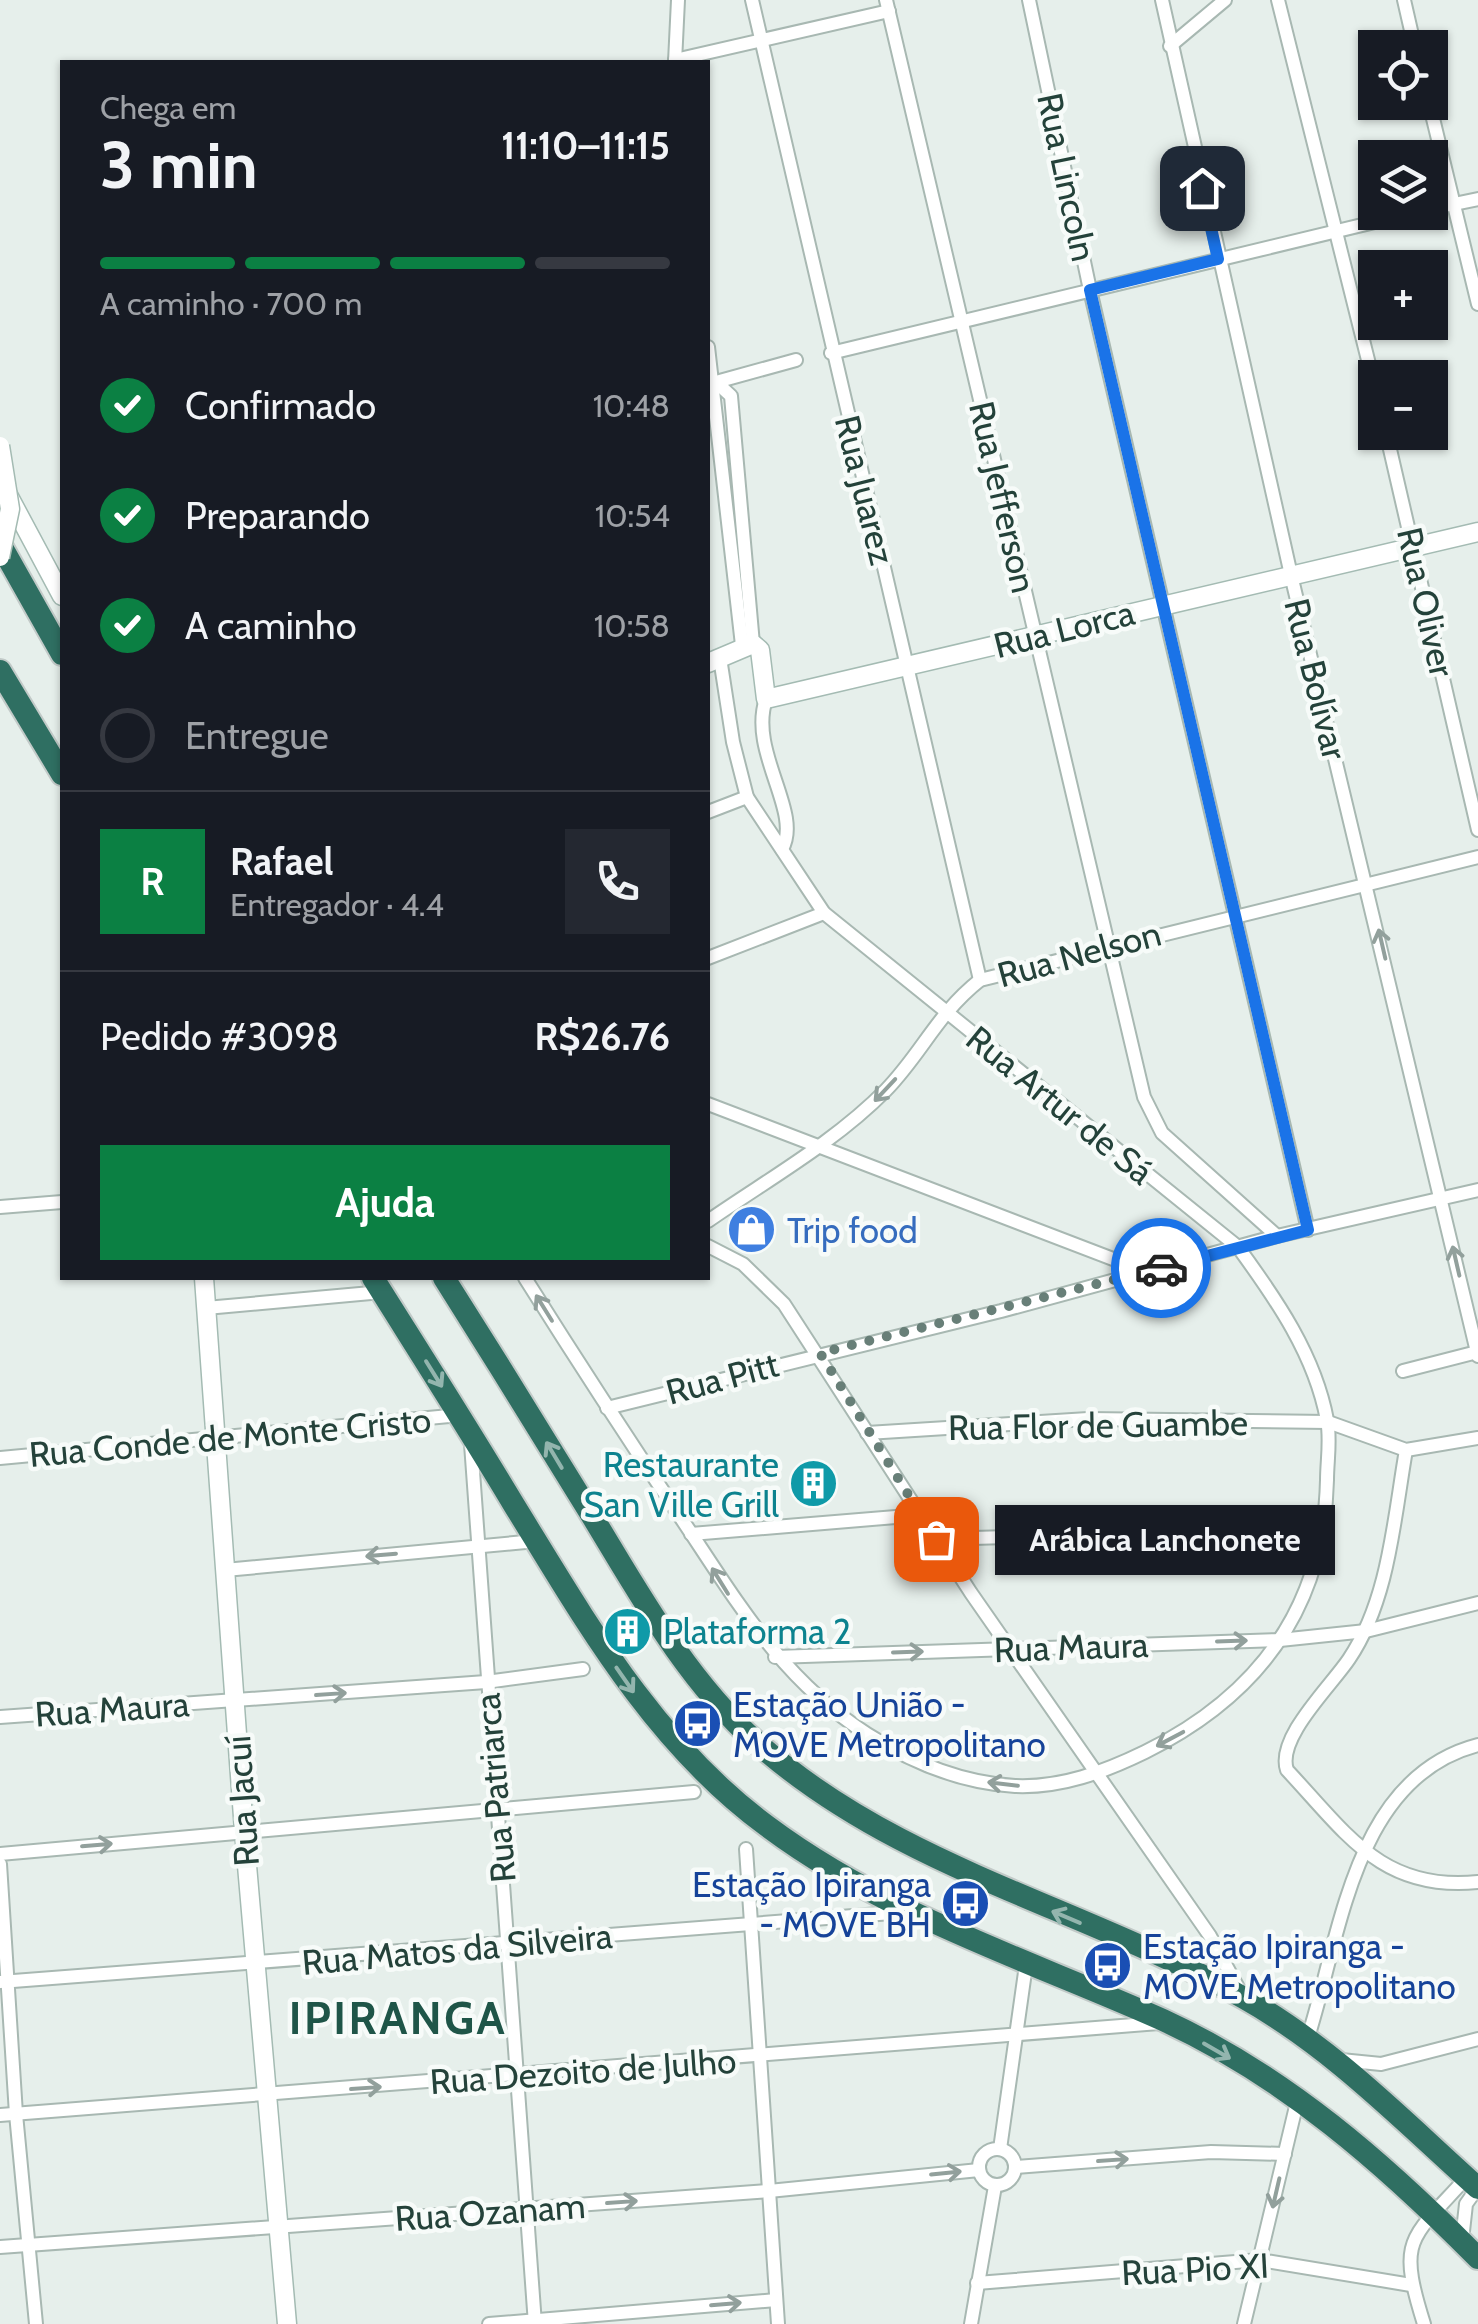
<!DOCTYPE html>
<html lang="pt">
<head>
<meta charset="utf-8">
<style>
	body { margin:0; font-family:Cabin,sans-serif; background:#242831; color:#f1f3f6; height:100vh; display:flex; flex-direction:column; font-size:38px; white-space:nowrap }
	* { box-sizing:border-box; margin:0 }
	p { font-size:32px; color:#9ea1a6 }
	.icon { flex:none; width:55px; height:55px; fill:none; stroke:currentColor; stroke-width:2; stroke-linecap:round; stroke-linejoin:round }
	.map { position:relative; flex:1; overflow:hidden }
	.details { position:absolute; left:60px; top:60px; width:650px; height:1220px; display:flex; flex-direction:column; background:#171b24; border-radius:0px; box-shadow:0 2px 8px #0004 }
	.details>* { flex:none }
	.fabs { position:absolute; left:1358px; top:30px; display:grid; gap:20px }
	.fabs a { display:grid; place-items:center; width:90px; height:90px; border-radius:0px; background:#171b24; box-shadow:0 2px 8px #0004; font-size:50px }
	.pin { position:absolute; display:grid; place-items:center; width:85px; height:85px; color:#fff; margin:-42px; border-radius:20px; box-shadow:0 5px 15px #0006 }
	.courier { position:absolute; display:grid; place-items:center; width:100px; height:100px; margin:-50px; border:8px solid #1a73e8; border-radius:50%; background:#fff; color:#222; box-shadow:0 2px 12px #0007 }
	.bubble { position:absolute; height:70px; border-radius:0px; background:#171b24; box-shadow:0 2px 8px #0004; font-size:32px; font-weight:800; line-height:70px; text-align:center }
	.headline em { font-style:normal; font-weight:800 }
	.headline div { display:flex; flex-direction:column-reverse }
	.headline { display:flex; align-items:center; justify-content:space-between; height:170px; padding:0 40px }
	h1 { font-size:65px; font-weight:800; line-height:75px }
	.bar { display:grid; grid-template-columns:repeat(4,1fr); gap:15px 10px; align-content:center; height:120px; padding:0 40px }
	.bar i { height:12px; border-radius:8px; background:#363941 }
	.bar .selected { background:#0b8043 }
	.bar p { grid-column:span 4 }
	.line { display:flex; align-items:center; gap:25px; padding:0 40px; border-top:2px solid #363941 }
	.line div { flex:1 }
	.round { display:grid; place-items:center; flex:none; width:105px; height:105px; border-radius:0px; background:#242831 }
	ol { padding:0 40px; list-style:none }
	li { display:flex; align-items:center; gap:30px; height:110px }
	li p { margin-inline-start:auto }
	li .icon { padding:10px; border-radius:50%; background:#0b8043; color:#fff; stroke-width:4 }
	li:last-child { color:#9ea1a6 }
	li i { width:55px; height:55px; border:5px solid #363941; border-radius:50% }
	.action { display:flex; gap:20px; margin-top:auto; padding:20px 40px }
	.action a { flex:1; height:115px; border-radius:0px; background:#0b8043; color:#fff; font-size:40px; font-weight:800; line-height:115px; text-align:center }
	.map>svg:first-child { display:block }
</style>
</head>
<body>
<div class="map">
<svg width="1478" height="2324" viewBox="0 0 1478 2324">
	<rect width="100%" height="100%" fill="#e6efeb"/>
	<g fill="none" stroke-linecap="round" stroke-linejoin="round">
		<defs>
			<g id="street">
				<polyline points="752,0 980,980"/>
				<polyline points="886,0 1144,1097 1162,1133 1277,1236"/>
				<polyline points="1029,0 1090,290 1308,1230"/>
				<polyline points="1162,0 1291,575 1478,1356"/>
				<polyline points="1278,0 1375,388"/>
				<polyline points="1404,0 1415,48"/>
				<polyline points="1170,46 1225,0"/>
				<polyline points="675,60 889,11"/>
				<polyline points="675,62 678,0"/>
				<polyline points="1429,102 1478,304"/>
				<polyline points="1430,209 1478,199"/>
				<polyline points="708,347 742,645"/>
				<polyline points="831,353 1416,212"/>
				<polyline points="716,382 731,396 753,644"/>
				<polyline points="716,382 796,360"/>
				<polyline points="1386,432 1478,830"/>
				<path d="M766 699C748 752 803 812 782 849"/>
				<polyline points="708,812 747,797"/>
				<polyline points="708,958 824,913"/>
				<polyline points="708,1104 1147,1272"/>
				<polyline points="0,1207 62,1202"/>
				<path d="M708 1221C767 1180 835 1142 886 1090 922 1053 937 1014 980 980L1478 857"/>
				<polyline points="708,1246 743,1264 784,1304 971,1593 1210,1936 1242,1995"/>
				<path d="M525 1278C576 1359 628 1439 681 1518 736 1600 781 1679 867 1734 911 1762 962 1783 1015 1786 1061 1788 1104 1772 1145 1752 1258 1696 1324 1608 1327 1480 1327 1461 1331 1439 1327 1420 1315 1355 1276 1299 1238 1247L824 913 747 797 733 742 720 658"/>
				<polyline points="206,1308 382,1292"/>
				<polyline points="1403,1371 1477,1352"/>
				<polyline points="607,1408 1001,1311 1277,1236 1478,1190"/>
				<polyline points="867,1433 1088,1419 1328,1422 1406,1450 1478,1438"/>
				<polyline points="471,1444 535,2324"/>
				<path d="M1406 1450C1394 1518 1389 1600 1349 1659 1331 1686 1276 1738 1287 1770 1346 1833 1382 1892 1478 1882"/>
				<polyline points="0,1458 460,1415"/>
				<polyline points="691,1534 920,1515"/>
				<polyline points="936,1539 1326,1528"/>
				<polyline points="225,1570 536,1541"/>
				<polyline points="775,1657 1280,1640 1366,1631 1478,1603"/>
				<polyline points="0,1717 486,1682 583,1669"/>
				<polyline points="746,1849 778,2324"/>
				<polyline points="0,1854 694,1792"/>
				<polyline points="0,1864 16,2114 36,2324"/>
				<polyline points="0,1982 905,1912"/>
				<path d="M1308 2037C1341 1934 1354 1777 1478 1745"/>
				<polyline points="1341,2060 1381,2064 1478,2039"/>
				<polyline points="0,2115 1159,2023"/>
				<circle cx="997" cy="2167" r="18"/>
				<polyline points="1000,2149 1026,1965"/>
				<polyline points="1015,2167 1211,2152 1285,2154"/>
				<polyline points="1462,2240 1466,2204 1478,2187"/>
				<polyline points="0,2247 769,2191 979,2170"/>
				<polyline points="977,2283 1260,2260 1411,2285"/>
				<polyline points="489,2324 776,2300"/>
				<polyline points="971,2324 995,2186"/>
				<polyline points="1244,2324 1298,2098"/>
				<path d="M1424 2324C1397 2238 1410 2240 1466 2178"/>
			</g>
			<g id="secondary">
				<polyline points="8,495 62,596"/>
				<polyline points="708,663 753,644 760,650 766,699 1478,532"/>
				<polyline points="204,1278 244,1831 287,2324"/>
			</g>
			<g id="highway">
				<polyline points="0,544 62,654"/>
				<polyline points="0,671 62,774"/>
				<path d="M373 1278C420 1353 468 1428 514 1505 586 1622 654 1743 767 1826 886 1915 1029 1960 1163 2020 1285 2076 1385 2164 1478 2258"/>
				<path d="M444 1278C494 1357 543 1436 592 1516 640 1595 686 1679 756 1742 897 1868 1082 1906 1244 1998 1333 2048 1402 2120 1478 2188"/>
			</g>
		</defs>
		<use href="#street" stroke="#a8b8b2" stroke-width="16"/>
		<use href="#secondary" stroke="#a4bbb3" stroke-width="21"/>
		<use href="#highway" stroke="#c2cac8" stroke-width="26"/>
		<use href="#street" stroke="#fff" stroke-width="12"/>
		<use href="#secondary" stroke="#fff" stroke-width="18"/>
		<use href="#highway" stroke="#2f6f62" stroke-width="22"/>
		<defs>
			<polyline id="secondary-bridge" points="0,446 10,509 0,557"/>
		</defs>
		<use href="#secondary-bridge" stroke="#a4bbb3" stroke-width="21" stroke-linecap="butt"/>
		<use href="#secondary-bridge" stroke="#fff" stroke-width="18"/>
	</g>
	<defs><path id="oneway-shaft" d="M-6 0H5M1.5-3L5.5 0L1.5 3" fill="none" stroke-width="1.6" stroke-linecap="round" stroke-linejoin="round" transform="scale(2.5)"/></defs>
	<g stroke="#92a09c">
		<use href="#oneway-shaft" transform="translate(1382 944) rotate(-103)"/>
		<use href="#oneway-shaft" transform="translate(885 1090) rotate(133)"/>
		<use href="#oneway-shaft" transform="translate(1456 1261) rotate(-103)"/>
		<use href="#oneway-shaft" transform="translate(544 1308) rotate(-122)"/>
		<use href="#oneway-shaft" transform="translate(381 1555) rotate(175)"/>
		<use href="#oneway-shaft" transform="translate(720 1581) rotate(-122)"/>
		<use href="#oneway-shaft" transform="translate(1232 1641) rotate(-2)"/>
		<use href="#oneway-shaft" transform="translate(908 1652) rotate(-2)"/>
		<use href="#oneway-shaft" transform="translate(331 1694) rotate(-4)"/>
		<use href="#oneway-shaft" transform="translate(1170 1739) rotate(152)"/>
		<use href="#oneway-shaft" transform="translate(1003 1784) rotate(-173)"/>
		<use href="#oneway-shaft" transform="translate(97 1845) rotate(-5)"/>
		<use href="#oneway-shaft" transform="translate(366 2088) rotate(-4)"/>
		<use href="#oneway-shaft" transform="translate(1113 2160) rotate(-4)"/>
		<use href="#oneway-shaft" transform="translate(946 2173) rotate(-6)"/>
		<use href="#oneway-shaft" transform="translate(1276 2193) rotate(103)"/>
		<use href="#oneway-shaft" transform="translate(622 2202) rotate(-4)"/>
		<use href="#oneway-shaft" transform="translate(726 2304) rotate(-5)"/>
	</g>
	<g stroke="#93b5ae">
		<use href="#oneway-shaft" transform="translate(434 1374) rotate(58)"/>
		<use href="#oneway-shaft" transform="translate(554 1455) rotate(-121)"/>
		<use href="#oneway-shaft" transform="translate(625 1680) rotate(55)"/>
		<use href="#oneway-shaft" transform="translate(1066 1917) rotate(-157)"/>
		<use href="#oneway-shaft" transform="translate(1217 2051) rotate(30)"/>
	</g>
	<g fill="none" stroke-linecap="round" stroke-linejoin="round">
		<polyline stroke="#687f78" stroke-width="10" stroke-dasharray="0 18" points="936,1539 820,1353 1161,1268"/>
		<polyline stroke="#1a73e8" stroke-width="12" points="1161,1268 1308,1230 1090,290 1218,259 1202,188"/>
	</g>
	<defs>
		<symbol id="shop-disc" viewBox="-11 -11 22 22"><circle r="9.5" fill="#3f7fe0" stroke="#f7fbf9"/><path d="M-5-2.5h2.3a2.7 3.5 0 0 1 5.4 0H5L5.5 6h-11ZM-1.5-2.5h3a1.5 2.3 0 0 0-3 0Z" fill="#fff"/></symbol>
		<symbol id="building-disc" viewBox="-11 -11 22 22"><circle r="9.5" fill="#0f9aa8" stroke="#f7fbf9"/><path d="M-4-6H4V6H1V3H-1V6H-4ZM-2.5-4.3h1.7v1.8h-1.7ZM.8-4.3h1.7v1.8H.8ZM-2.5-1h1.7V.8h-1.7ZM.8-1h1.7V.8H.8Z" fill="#fff"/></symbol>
		<symbol id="bus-disc" viewBox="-11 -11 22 22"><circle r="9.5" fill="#1a4fb4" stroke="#f7fbf9"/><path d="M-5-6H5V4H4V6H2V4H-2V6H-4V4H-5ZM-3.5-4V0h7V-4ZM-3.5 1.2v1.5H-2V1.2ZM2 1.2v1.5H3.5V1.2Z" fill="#fff"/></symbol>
	</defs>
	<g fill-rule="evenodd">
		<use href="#shop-disc" x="724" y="1202" width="55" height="55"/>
		<use href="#building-disc" x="786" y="1456" width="55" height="55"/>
		<use href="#building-disc" x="600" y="1604" width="55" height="55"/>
		<use href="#bus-disc" x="670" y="1696" width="55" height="55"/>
		<use href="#bus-disc" x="938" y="1876" width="55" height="55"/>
		<use href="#bus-disc" x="1080" y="1938" width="55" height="55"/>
	</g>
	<g text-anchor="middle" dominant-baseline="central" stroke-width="9" stroke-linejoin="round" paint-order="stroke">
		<g font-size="35" fill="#24423a" stroke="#f7fbf9">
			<text transform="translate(1067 177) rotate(78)">Rua Lincoln</text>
			<text transform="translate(865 490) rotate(76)">Rua Juarez</text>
			<text transform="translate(1003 497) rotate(77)">Rua Jefferson</text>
			<text transform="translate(1426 602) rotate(77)">Rua Oliver</text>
			<text transform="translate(1064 629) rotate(-14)">Rua Lorca</text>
			<text transform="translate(1316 679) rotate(76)">Rua Bolívar</text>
			<text transform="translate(1079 954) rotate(-15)">Rua Nelson</text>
			<text transform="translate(1060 1105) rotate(39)">Rua Artur de Sá</text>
			<text transform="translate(722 1378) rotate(-15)">Rua Pitt</text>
			<text transform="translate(1098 1425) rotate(-1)">Rua Flor de Guambe</text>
			<text transform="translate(230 1437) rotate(-5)">Rua Conde de Monte Cristo</text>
			<text transform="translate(1071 1647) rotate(-2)">Rua Maura</text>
			<text transform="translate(112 1709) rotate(-4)">Rua Maura</text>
			<text transform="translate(495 1788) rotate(-95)">Rua Patriarca</text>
			<text transform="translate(242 1801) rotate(-94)">Rua Jacuí</text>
			<text transform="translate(457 1949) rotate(-5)">Rua Matos da Silveira</text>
			<text transform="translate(583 2071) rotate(-4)">Rua Dezoito de Julho</text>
			<text transform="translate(490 2212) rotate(-4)">Rua Ozanam</text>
			<text transform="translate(1195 2269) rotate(-3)">Rua Pio XI</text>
		</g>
		<g font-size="35" fill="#366cbe" stroke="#f7fbf9" text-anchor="start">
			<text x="787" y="1230">Trip food</text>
		</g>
		<g font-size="35" fill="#0d838f" stroke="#f7fbf9" text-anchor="end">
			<text x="779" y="1464">Restaurante<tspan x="779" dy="40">San Ville Grill</tspan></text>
			<text x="663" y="1631" text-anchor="start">Plataforma 2</text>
		</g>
		<g font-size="35" fill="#164399" stroke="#f7fbf9" text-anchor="start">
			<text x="733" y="1704">Estação União -<tspan x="733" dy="40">MOVE Metropolitano</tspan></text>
			<text x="931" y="1884" text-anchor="end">Estação Ipiranga<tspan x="931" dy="40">- MOVE BH</tspan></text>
			<text x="1143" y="1946">Estação Ipiranga -<tspan x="1143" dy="40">MOVE Metropolitano</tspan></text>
		</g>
		<g font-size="45" font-weight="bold" letter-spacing="2.5" fill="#1f5548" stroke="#f7fbf9">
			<text x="398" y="2018">IPIRANGA</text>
		</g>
	</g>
</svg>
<div class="fabs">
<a><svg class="icon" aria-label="locate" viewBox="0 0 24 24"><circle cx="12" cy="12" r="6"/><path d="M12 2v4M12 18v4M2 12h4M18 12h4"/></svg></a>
<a><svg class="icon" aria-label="layers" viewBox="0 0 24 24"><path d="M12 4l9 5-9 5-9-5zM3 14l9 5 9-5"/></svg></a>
<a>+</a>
<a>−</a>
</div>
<div class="pin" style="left:936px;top:1539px;background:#ea580c"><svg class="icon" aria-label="bag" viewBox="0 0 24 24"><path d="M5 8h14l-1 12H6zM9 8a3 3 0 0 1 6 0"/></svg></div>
<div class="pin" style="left:1202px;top:188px;background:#1f2937"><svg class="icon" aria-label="home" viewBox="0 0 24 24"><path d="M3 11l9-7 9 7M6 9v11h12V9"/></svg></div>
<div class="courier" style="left:1161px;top:1268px"><svg class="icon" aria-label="car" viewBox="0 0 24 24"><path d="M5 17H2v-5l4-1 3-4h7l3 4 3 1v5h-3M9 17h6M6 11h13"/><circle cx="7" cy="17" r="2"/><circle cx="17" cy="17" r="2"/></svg></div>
<div class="bubble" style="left:995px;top:1505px;width:340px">Arábica Lanchonete</div>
<section class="details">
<div class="headline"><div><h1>3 min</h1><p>Chega em</p></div><em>11:10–11:15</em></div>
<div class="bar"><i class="selected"></i><i class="selected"></i><i class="selected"></i><i></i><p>A caminho · 700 m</p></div>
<ol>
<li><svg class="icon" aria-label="check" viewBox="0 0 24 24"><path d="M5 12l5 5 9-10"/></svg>Confirmado<p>10:48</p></li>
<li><svg class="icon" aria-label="check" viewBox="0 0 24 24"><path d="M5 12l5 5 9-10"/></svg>Preparando<p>10:54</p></li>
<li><svg class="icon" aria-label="check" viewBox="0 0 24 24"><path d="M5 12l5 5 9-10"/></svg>A caminho<p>10:58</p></li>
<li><i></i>Entregue</li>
</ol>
<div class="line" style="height:180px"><b class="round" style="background:#0b8043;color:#fff">R</b><div><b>Rafael</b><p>Entregador · 4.4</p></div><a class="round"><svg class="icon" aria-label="phone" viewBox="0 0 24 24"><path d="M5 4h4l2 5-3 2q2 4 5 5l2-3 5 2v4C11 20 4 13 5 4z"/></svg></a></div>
<div class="line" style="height:130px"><div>Pedido #3098</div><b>R$26.76</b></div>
<div class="action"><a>Ajuda</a></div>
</section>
</div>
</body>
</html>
